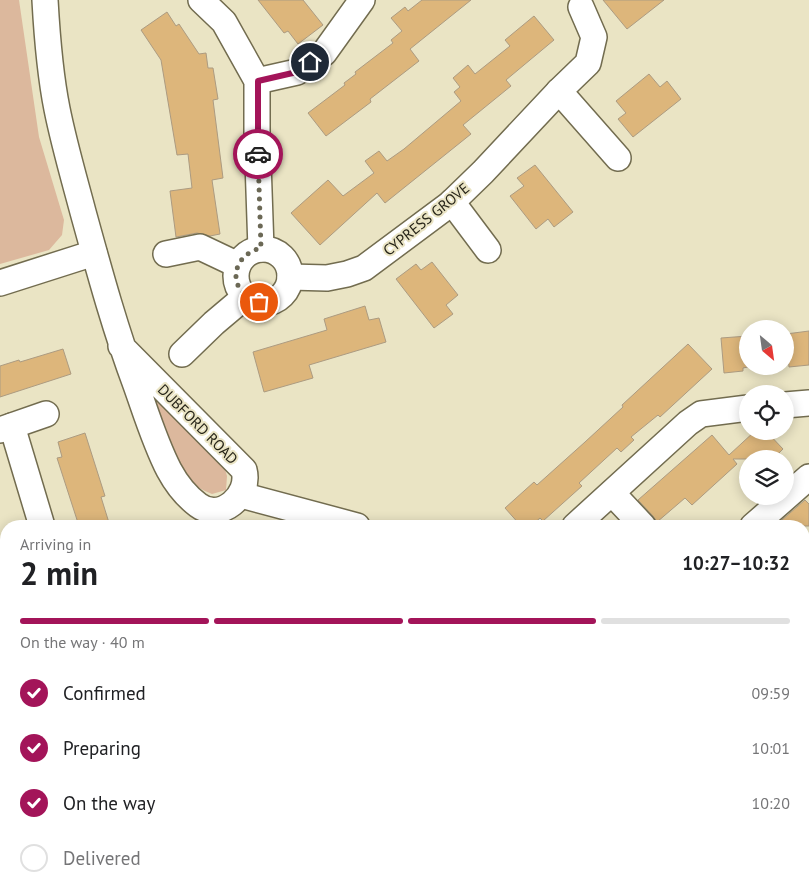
<!DOCTYPE html>
<html lang="en">
<head>
<meta charset="utf-8">
<style>
	body { margin:0; font-family:"PT Sans",sans-serif; background:#f2f2f2; color:#202124; height:100vh; display:flex; flex-direction:column; font-size:19px; white-space:nowrap }
	* { box-sizing:border-box; margin:0 }
	p { font-size:16px; color:#757577 }
	.icon { flex:none; width:28px; height:28px; fill:none; stroke:currentColor; stroke-width:2; stroke-linecap:round; stroke-linejoin:round }
	.map { position:relative; flex:1; overflow:hidden }
	.side { position:absolute; left:0px; top:520px; width:810px; height:376px; display:flex; flex-direction:column; background:#fff; border-radius:20px 20px 0 0; box-shadow:0 2px 12px #0003 }
	.side>* { flex:none }
	.needle { width:32px; rotate:151deg }
	.fabs { position:absolute; left:739px; top:320px; display:grid; gap:10px }
	.fabs a { display:grid; place-items:center; width:55px; height:55px; border-radius:50%; background:#fff; box-shadow:0 2px 12px #0003; font-size:25px }
	.pin { position:absolute; display:grid; place-items:center; width:42px; height:42px; color:#fff; margin:-21px; border:2px solid #fff; border-radius:50%; box-shadow:0 1px 5px #0007 }
	.courier { position:absolute; display:grid; place-items:center; width:50px; height:50px; margin:-25px; border:4px solid #a31459; border-radius:50%; background:#fff; color:#222; box-shadow:0 1px 6px #0007 }
	.headline em { font-style:normal; font-weight:700 }
	.headline div { display:flex; flex-direction:column-reverse }
	.headline { display:flex; align-items:center; justify-content:space-between; height:85px; padding:0 20px }
	h1 { font-size:32px; font-weight:700; line-height:38px }
	.bar { display:grid; grid-template-columns:repeat(4,1fr); gap:8px 5px; align-content:center; height:60px; padding:0 20px }
	.bar i { height:6px; border-radius:4px; background:#e0e0e0 }
	.bar .on { background:#a31459 }
	.bar p { grid-column:span 4 }
	ol { padding:0 20px; list-style:none }
	li { display:flex; align-items:center; gap:15px; height:55px }
	li p { margin-inline-start:auto }
	li .icon { padding:5px; border-radius:50%; background:#a31459; color:#fff; stroke-width:4 }
	li:last-child { color:#757577 }
	li i { width:28px; height:28px; border:2px solid #e0e0e0; border-radius:50% }
	.map>svg:first-child { display:block }
</style>
</head>
<body>
<div class="map">
<svg width="809" height="896" viewBox="0 0 809 896">
	<rect width="100%" height="100%" fill="#eae4c4"/>
	<g fill="#dcb89d">
		<polygon points="0,0 19,0 39,137 64,220 62,235 49,250 0,264"/>
		<path d="M159 401 224 466 227 476 226 490 212 494C208 492 202 490 198 487 173 470 166 433 157 407L156 403Z"/>
	</g>
	<g fill="#ddb67b" stroke="#ac9b81">
		<polygon points="258,0 303,0 323,25 298,44 288,31 284,33"/>
		<polygon points="422,0 471,0 410,49 419,61 370,99 371,102 326,136 308,113 345,85 344,83 356,74 355,72 393,43 391,40 402,31 391,18 405,7 408,11"/>
		<polygon points="603,0 664,0 627,29"/>
		<polygon points="167,12 176,26 179,24 199,54 206,53 208,68 213,68 218,99 213,100 223,178 212,180 220,234 210,236 197,233 176,237 170,191 192,188 188,154 177,155 161,60 141,30"/>
		<polygon points="534,16 554,40 506,80 511,86 463,125 471,134 385,203 377,193 320,245 291,213 328,180 343,196 374,173 365,161 379,151 387,161 404,149 461,101 454,92 460,87 453,78 468,65 475,74 510,46 505,40"/>
		<polygon points="649,74 660,87 667,81 681,99 633,137 618,119 626,113 616,101"/>
		<polygon points="535,165 573,212 554,227 548,219 536,229 510,196 524,186 517,178"/>
		<polygon points="432,262 458,295 446,305 453,314 434,328 396,279 416,264 421,270"/>
		<polygon points="365,306 369,320 379,318 386,342 309,365 313,378 264,392 253,352 327,330 324,319"/>
		<polygon points="809,331 809,365 789,367 786,334"/>
		<polygon points="748,336 748,367 743,368 743,371 724,373 721,338"/>
		<polygon points="688,344 712,369 660,417 658,415 631,437 634,440 621,452 617,448 579,483 582,486 543,521 540,518 531,526 521,526 505,508 534,482 537,485 585,442 623,407 622,405"/>
		<polygon points="63,349 71,374 0,397 0,366 19,360 20,362"/>
		<polygon points="755,431 766,431 783,449 773,459 733,459 737,464 692,505 685,498 657,522 653,516 638,500 712,435 729,455"/>
		<polygon points="85,433 105,496 101,497 110,526 79,526 57,458 62,457 58,442"/>
		<polygon points="805,500 809,504 809,526 775,526"/>
	</g>
	<g fill="none" stroke-linecap="round" stroke-linejoin="round">
		<defs>
			<g id="minor">
				<path d="M45 0C47 36 50 74 57 109 64 144 74 178 83 212 99 270 115 329 136 385 146 413 155 443 169 470 176 483 186 496 198 505 220 522 251 496 244 470L121 346"/>
				<polyline points="201,0 224,22 257,81 257,133 261,249"/>
				<polyline points="257,81 297,72 324,53 362,0"/>
				<polyline points="559,91 618,158"/>
				<polyline points="452,202 488,250"/>
				<circle cx="263" cy="276" r="27"/>
				<polyline points="166,254 200,247 238,265"/>
				<polyline points="290,277 327,278 347,274 364,268 450,204 483,172 559,91 588,63 594,37 581,7"/>
				<polyline points="0,283 94,253"/>
				<polyline points="182,354 214,323 246,296"/>
				<polyline points="785,405 809,403"/>
				<polyline points="12,426 42,526"/>
				<polyline points="0,430 46,414"/>
				<polyline points="612,493 643,526"/>
				<polyline points="241,495 357,526"/>
				<polyline points="575,526 688,423 701,414 748,408"/>
				<polyline points="753,526 809,477"/>
				<polyline points="0,606 6,603"/>
				<polyline points="804,630 809,626"/>
				<polyline points="804,687 809,693"/>
				<polyline points="804,877 809,882"/>
				<polyline points="236,890 245,896"/>
				<polyline points="439,890 445,894"/>
				<polyline points="643,890 648,896"/>
				<polyline points="178,896 184,890"/>
				<polyline points="508,896 515,890"/>
			</g>
		</defs>
		<use href="#minor" stroke="#726c4f" stroke-width="28"/>
		<use href="#minor" stroke="#fff" stroke-width="25"/>
	</g>
	<g fill="none" stroke-linecap="round" stroke-linejoin="round">
		<path stroke="#6b6855" stroke-width="5" stroke-dasharray="0 9" d="M258 154 261 248C229 256 227 293 259 302"/>
		<polyline stroke="#a31459" stroke-width="6" points="258,154 258,81 297,72 310,62"/>
	</g>
	<g text-anchor="middle" dominant-baseline="central" stroke-width="4" stroke-linejoin="round" paint-order="stroke">
		<g font-size="15" fill="#272519" stroke="#eae4c4">
			<text transform="translate(426 219) rotate(-39)">CYPRESS GROVE</text>
			<text transform="translate(198 424) rotate(45)">DUBFORD ROAD</text>
		</g>
	</g>
</svg>
<div class="fabs">
<a><svg class="needle" viewBox="-14 -14 28 28"><path d="M0-13l5 13h-10z" fill="#e53935"/><path d="M0 13l5-13h-10z" fill="#757577"/></svg></a>
<a><svg class="icon" aria-label="locate" viewBox="0 0 24 24"><circle cx="12" cy="12" r="6"/><path d="M12 2v4M12 18v4M2 12h4M18 12h4"/></svg></a>
<a><svg class="icon" aria-label="layers" viewBox="0 0 24 24"><path d="M12 4l9 5-9 5-9-5zM3 14l9 5 9-5"/></svg></a>
</div>
<div class="pin" style="left:259px;top:302px;background:#ea580c"><svg class="icon" aria-label="bag" viewBox="0 0 24 24"><path d="M5 8h14l-1 12H6zM9 8a3 3 0 0 1 6 0"/></svg></div>
<div class="pin" style="left:310px;top:62px;background:#1f2937"><svg class="icon" aria-label="home" viewBox="0 0 24 24"><path d="M3 11l9-7 9 7M6 9v11h12V9"/></svg></div>
<div class="courier" style="left:258px;top:154px"><svg class="icon" aria-label="car" viewBox="0 0 24 24"><path d="M5 17H2v-5l4-1 3-4h7l3 4 3 1v5h-3M9 17h6M6 11h13"/><circle cx="7" cy="17" r="2"/><circle cx="17" cy="17" r="2"/></svg></div>
<section class="side">
<div class="headline"><div><h1>2 min</h1><p>Arriving in</p></div><em>10:27–10:32</em></div>
<div class="bar"><i class="on"></i><i class="on"></i><i class="on"></i><i></i><p>On the way · 40 m</p></div>
<ol>
<li><svg class="icon" aria-label="check" viewBox="0 0 24 24"><path d="M5 12l5 5 9-10"/></svg>Confirmed<p>09:59</p></li>
<li><svg class="icon" aria-label="check" viewBox="0 0 24 24"><path d="M5 12l5 5 9-10"/></svg>Preparing<p>10:01</p></li>
<li><svg class="icon" aria-label="check" viewBox="0 0 24 24"><path d="M5 12l5 5 9-10"/></svg>On the way<p>10:20</p></li>
<li><i></i>Delivered</li>
</ol>
</section>
</div>
</body>
</html>
